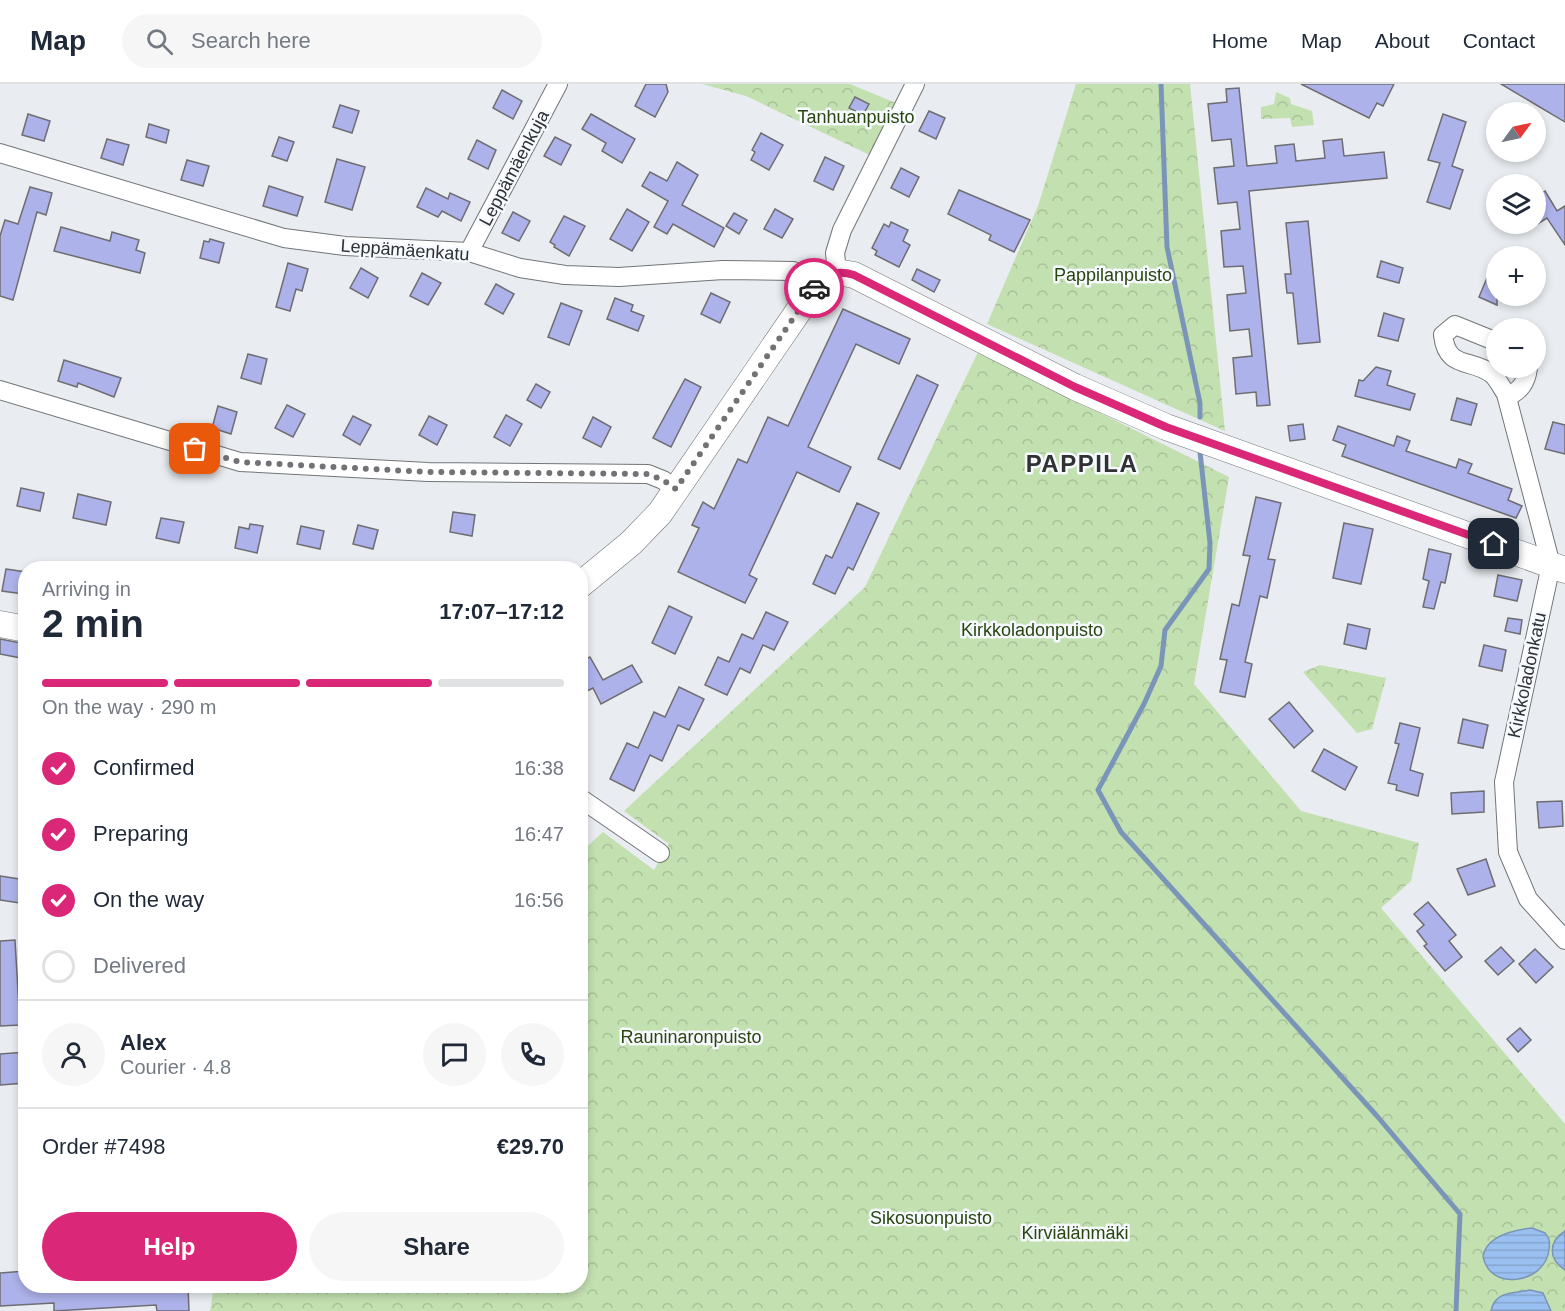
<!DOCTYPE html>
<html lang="en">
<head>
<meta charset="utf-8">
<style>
	body { margin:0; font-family:Helvetica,sans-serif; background:#f6f6f7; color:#1f2937; height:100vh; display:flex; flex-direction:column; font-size:22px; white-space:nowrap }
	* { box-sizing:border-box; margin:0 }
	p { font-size:20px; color:#747a83 }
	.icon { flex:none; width:33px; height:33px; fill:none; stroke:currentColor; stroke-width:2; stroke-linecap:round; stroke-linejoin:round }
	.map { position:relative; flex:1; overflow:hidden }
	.sheet { position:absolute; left:18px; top:477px; width:570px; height:732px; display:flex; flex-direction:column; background:#fff; border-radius:24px; box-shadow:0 3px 9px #0003 }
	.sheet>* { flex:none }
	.needle { width:39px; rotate:57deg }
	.controls { position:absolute; left:1486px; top:18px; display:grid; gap:12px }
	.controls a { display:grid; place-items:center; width:60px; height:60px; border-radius:50%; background:#fff; box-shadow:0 3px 9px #0003; font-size:30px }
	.pin { position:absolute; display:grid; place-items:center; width:51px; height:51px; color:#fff; margin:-26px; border-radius:12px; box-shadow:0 3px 9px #0006 }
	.courier { position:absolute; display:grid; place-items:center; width:60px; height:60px; margin:-30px; border:4px solid #db2777; border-radius:50%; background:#fff; color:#222; box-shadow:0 2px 8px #0007 }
	.summary em { font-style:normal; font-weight:700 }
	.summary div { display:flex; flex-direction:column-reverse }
	.summary { display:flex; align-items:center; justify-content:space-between; height:102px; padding:0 24px }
	h1 { font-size:39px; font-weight:700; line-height:45px }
	.bar { display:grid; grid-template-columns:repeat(4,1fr); gap:9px 6px; align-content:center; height:72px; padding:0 24px }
	.bar i { height:8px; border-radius:4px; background:#e0e1e3 }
	.bar .selected { background:#db2777 }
	.bar p { grid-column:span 4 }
	.line { display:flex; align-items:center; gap:15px; padding:0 24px; border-top:2px solid #e0e1e3 }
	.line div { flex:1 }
	.round { display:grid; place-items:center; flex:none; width:63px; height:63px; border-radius:32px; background:#f6f6f7 }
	ol { padding:0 24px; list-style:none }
	li { display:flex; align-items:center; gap:18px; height:66px }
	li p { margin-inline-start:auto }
	li .icon { padding:6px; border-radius:50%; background:#db2777; color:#fff; stroke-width:4 }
	li:last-child { color:#747a83 }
	li i { width:33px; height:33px; border:3px solid #e0e1e3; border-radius:50% }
	.button { display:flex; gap:12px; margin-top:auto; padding:12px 24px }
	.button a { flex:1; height:69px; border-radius:36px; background:#db2777; color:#fff; font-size:24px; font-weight:700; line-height:69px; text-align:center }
	.button a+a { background:#f6f6f7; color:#1f2937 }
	header { display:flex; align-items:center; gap:36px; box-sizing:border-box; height:84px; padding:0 30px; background:#fff; border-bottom:2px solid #e0e1e3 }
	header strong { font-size:28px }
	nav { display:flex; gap:33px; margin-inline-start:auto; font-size:21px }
	.search { width:420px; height:54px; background:#f6f6f7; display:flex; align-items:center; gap:15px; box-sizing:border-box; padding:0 21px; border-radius:33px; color:#747a83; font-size:22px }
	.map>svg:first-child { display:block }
</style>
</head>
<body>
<header>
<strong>Map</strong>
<div class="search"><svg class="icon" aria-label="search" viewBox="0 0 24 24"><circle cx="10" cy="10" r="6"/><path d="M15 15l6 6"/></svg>Search here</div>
<nav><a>Home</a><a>Map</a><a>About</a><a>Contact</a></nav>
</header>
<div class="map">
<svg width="1565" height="1227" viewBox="0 0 1565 1227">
	<defs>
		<pattern id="forest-crowns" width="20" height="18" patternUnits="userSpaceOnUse" patternTransform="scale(1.5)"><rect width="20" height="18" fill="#c3e0b1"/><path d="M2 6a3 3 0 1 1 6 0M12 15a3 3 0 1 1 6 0" fill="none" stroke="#a8c199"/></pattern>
		<pattern id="water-rules" width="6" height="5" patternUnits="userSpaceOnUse" patternTransform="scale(1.5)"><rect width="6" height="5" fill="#9ac0f1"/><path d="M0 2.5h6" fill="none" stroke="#85a5cf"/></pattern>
	</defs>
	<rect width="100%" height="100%" fill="#e9ecf0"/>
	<g fill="url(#forest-crowns)">
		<polygon points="702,0 850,0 896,19 874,73 746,12"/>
		<polygon points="1076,0 1190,0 1225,347 987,240 1038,122"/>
		<polygon points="1276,8 1290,14 1291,20 1312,27 1314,41 1292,43 1290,34 1261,35 1261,23 1274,20"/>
		<polygon points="978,268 1229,393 1194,600 1301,727 1419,759 1411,797 1381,824 1565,1040 1565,1227 210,1227 214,1202 580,1202 581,768 603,748 654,786 669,760 624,727 865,503"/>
		<polygon points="1320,581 1386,594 1372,645 1357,649 1303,588"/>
	</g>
	<g fill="url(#water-rules)" stroke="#7a95b8" stroke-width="1.5">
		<path d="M1532 1144 1545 1149C1550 1154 1550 1159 1549 1166 1545 1200 1489 1208 1483 1172 1487 1152 1514 1146 1532 1144Z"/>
		<path d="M1565 1147V1186C1548 1175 1548 1158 1565 1147Z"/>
		<path d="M1530 1206 1543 1209 1551 1227H1491C1495 1206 1514 1210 1530 1206Z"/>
	</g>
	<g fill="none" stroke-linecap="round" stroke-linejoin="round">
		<g stroke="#7a95b8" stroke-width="5">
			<polyline points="1161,0 1167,163 1200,319 1200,333"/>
			<polyline points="1200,368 1210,459 1209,485 1165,546 1161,582 1144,620 1098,706 1121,748 1377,1032 1460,1130 1456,1227"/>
		</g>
	</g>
	<g fill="#adb2ea" stroke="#6e6e72" stroke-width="1.5">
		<polygon points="646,0 666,0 668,8 655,33 635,22"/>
		<polygon points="1301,0 1394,0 1383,22 1377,19 1369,34"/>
		<polygon points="1501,0 1565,0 1565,38 1538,22"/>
		<polygon points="1239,4 1247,82 1277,79 1275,62 1294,60 1296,77 1325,74 1323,57 1342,55 1344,72 1384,68 1387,94 1249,107 1270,321 1257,322 1256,308 1236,310 1233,274 1252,272 1249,245 1230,247 1227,211 1246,209 1243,182 1224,183 1221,147 1240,145 1237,118 1218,120 1214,84 1234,82 1231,55 1212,57 1208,20 1227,18 1226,5"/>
		<polygon points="502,6 522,17 513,35 493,24"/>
		<polygon points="855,13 869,20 863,31 849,24"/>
		<polygon points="340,21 359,27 352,49 333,43"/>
		<polygon points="929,27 945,34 936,55 919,47"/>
		<polygon points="28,30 50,37 44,57 22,51"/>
		<polygon points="591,30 635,55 622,79 602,67 606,59 582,45"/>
		<polygon points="1443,30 1466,38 1452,82 1463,86 1450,125 1427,118 1440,79 1428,76"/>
		<polygon points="149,40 169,46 166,59 146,53"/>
		<polygon points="761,49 783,61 769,86 751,76 755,68 752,66"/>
		<polygon points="279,53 294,58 287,77 272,72"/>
		<polygon points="555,53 571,61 561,81 544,72"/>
		<polygon points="107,55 129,61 123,81 101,74"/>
		<polygon points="477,56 496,66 488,85 468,75"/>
		<polygon points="825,73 844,82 833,106 814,97"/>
		<polygon points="337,75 365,83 352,126 325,118"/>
		<polygon points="187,76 209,82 203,102 181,96"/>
		<polygon points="677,78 698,91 682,121 724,144 714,163 673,140 667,150 654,143 668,117 642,102 650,88 667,97"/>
		<polygon points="901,84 919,93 909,113 891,104"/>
		<polygon points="269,102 303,113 297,132 263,122"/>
		<polygon points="30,103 52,109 46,131 37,128 13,216 0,212 0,152 5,136 18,140"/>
		<polygon points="426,104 448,115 450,109 470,118 461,137 442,127 438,133 417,123"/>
		<polygon points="959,106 1030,136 1014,168 989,156 991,151 948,130"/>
		<polygon points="1545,107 1557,127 1565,122 1565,161 1547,134 1536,141 1536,113"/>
		<polygon points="627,125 649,138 632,167 610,155"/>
		<polygon points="775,125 793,135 782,154 764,145"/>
		<polygon points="513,128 530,137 519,157 502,149"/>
		<polygon points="734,129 747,136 739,150 726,142"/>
		<polygon points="564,132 585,142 569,172 554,163 555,161 550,158"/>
		<polygon points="1308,137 1320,258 1298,260 1293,209 1287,209 1285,190 1291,190 1286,139"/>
		<polygon points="891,138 908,146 903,157 910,161 899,183 875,171 877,167 872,164 884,140 889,143"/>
		<polygon points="61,143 110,157 112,148 139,156 136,166 145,169 140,189 54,167"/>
		<polygon points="210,155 224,159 219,179 200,174 204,157 209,158"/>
		<polygon points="1381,177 1403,184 1399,199 1377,193"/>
		<polygon points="288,179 308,185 302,207 296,205 290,227 276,223"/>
		<polygon points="361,184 378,194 368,214 350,204"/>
		<polygon points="917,185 940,196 934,208 912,196"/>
		<polygon points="422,189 441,199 428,221 410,212"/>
		<polygon points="1487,194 1497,198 1497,221 1479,213"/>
		<polygon points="496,200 514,210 503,230 485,220"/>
		<polygon points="711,209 730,218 720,239 701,230"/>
		<polygon points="615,214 633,221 631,227 644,232 638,247 607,235"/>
		<polygon points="561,219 582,227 569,261 548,253"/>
		<polygon points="843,225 910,255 899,280 856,260 808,363 851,383 839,408 797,388 749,491 757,495 745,519 678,488 699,444 692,441 703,418 714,425 738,375 747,379 768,333 788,342"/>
		<polygon points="1384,229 1404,235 1398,257 1378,252"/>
		<polygon points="248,270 267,275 261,300 241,294"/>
		<polygon points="64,276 121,294 114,313 78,299 77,303 58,297"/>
		<polygon points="1376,283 1391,287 1387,301 1415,310 1410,326 1355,312 1359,296 1363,297"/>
		<polygon points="917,291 938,301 900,385 878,375"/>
		<polygon points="685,295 701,303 671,363 653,354"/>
		<polygon points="536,300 550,308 541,324 527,316"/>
		<polygon points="1457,314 1477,320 1471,341 1451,336"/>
		<polygon points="287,321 305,330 293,353 275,344"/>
		<polygon points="218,322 237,328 231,350 212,344"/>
		<polygon points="506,331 522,340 510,362 494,353"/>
		<polygon points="353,332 371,341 360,361 343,351"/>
		<polygon points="429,332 447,341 437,361 419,351"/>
		<polygon points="593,333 611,343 601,363 583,354"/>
		<polygon points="1553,338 1565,341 1565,370 1545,365"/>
		<polygon points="1303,340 1305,355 1290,357 1288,342"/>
		<polygon points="1338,342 1394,362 1397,352 1410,357 1406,367 1456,384 1459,375 1472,380 1468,389 1512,405 1508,416 1522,422 1516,434 1342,372 1346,361 1333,356"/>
		<polygon points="21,404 44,409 40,427 17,422"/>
		<polygon points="78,410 111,418 106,441 73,434"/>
		<polygon points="1256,413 1281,419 1268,475 1275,476 1267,514 1260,512 1245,578 1252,580 1245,613 1220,608 1227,576 1220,575 1232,520 1239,522 1250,472 1243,471"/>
		<polygon points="857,419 879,429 853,486 848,483 835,510 813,500 826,471 832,474"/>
		<polygon points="453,428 475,431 472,452 450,448"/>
		<polygon points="161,434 184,438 179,459 156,454"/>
		<polygon points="1344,439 1373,445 1361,500 1333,494"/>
		<polygon points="250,440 263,442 257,469 235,464 239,443 249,445"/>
		<polygon points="358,441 378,446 373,465 353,460"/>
		<polygon points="301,442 324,447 320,465 297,460"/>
		<polygon points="1429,465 1451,470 1445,499 1441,498 1434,525 1423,523 1429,497 1423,495"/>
		<polygon points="6,485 26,488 23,510 2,507"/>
		<polygon points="1498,491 1522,496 1517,517 1494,512"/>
		<polygon points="669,522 692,533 675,570 652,559"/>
		<polygon points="766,528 788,538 774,566 763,561 750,589 740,584 727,611 705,601 718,573 729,578 742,550 753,555"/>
		<polygon points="1508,534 1522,536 1520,550 1505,547"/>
		<polygon points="1348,540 1370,545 1366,565 1344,560"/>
		<polygon points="0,555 26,560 26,575 0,570"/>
		<polygon points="1484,561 1506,566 1502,587 1479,582"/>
		<polygon points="590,573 603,596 632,581 642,598 601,620 593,604 587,607 580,595 580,578"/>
		<polygon points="679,603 704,615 689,646 678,641 662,677 650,671 634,707 610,695 627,659 638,664 654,628 665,633"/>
		<polygon points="1289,618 1313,647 1294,664 1269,635"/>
		<polygon points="1463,635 1488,641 1483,664 1458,659"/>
		<polygon points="1400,639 1420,644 1410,686 1423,690 1418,712 1396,706 1397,701 1388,699 1399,660 1395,659"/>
		<polygon points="1324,665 1357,683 1345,706 1312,687"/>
		<polygon points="1484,707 1484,728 1452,730 1451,709"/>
		<polygon points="1562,717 1563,742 1539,744 1537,718"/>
		<polygon points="1486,775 1495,802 1468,811 1457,785"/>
		<polygon points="0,792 26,796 26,820 0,816"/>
		<polygon points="1428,818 1456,851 1449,857 1462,873 1445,887 1424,862 1427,860 1417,847 1424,841 1414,830"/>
		<polygon points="15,856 20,941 0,942 0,857"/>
		<polygon points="1501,863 1514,877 1498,891 1485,877"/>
		<polygon points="1535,865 1553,883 1536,899 1519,880"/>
		<polygon points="1520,944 1531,956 1518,968 1507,955"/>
		<polygon points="26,968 26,999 0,1001 0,970"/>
		<polygon points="26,1187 26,1202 188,1202 189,1227 157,1227 156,1221 54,1227 54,1219 0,1222 0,1189"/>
	</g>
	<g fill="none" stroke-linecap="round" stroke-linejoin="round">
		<defs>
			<g id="street">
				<polyline points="0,69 284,154 345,162 469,168 520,184 565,191 619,193 723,186 793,187 817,200"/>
				<polyline points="469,168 558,0"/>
				<polyline points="837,188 835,169 842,146 915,0"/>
				<path d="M1497 258 1455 241 1443 251C1447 286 1471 274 1492 290 1497 294 1502 304 1506 310L1551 481 1504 698 1508 768 1528 815 1565 856"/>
				<polyline points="0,306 240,378 428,388 648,390 663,396 676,405"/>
				<path d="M1507 313C1521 306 1526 299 1528 284"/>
				<polyline points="580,714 660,769"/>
			</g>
			<g id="secondary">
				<polyline points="580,501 631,459 660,429 817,200 837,188 854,191 1075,303 1166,343 1565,486"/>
				<polyline points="0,540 26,545"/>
			</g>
		</defs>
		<use href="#street" stroke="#727578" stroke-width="20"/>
		<use href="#secondary" stroke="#727578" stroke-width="27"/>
		<use href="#street" stroke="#fff" stroke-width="18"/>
		<use href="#secondary" stroke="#fff" stroke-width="26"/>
	</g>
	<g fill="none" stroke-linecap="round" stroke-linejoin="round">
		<polyline stroke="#717275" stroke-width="6" stroke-dasharray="0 10.8" points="195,365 240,378 428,388 648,390 663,396 676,405 814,204"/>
		<path stroke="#db2777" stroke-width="8" d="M814 204C825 189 838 186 854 191L1075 303 1166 343 1494 460"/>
	</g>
	<g text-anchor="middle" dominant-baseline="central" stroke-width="5" stroke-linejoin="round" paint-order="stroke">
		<g font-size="18" fill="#28460e" stroke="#f6f9fd">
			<text x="856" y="33">Tanhuanpuisto</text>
			<text x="1113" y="191">Pappilanpuisto</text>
			<text x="1032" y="546">Kirkkoladonpuisto</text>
			<text x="691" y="953">Rauninaronpuisto</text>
			<text x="931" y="1134">Sikosuonpuisto</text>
			<text x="1075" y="1149">Kirviälänmäki</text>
		</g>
		<g font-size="18" fill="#303133" stroke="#f6f9fd">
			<text transform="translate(514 84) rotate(-62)">Leppämäenkuja</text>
			<text transform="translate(405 166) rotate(4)">Leppämäenkatu</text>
			<text transform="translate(1527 591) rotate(-78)">Kirkkoladonkatu</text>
		</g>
		<g font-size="24" font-weight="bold" letter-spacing="1.5" fill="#303133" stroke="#f6f9fd">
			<text x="1082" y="379">PAPPILA</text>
		</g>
	</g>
</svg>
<div class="controls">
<a><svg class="needle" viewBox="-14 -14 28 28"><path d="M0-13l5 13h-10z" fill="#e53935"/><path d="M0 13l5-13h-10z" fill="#747a83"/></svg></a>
<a><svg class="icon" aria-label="layers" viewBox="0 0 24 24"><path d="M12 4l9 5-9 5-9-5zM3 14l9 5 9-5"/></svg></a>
<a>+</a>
<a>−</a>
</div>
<div class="pin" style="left:195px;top:365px;background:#ea580c"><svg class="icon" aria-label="bag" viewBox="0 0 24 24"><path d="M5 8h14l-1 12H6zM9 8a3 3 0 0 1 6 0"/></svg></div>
<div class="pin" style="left:1494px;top:460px;background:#1f2937"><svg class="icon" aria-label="home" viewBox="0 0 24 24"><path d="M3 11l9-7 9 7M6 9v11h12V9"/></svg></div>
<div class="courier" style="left:814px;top:204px"><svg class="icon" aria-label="car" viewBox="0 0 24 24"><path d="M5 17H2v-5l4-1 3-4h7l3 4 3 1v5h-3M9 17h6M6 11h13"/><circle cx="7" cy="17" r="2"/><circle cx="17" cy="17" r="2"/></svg></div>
<section class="sheet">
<div class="summary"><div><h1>2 min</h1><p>Arriving in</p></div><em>17:07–17:12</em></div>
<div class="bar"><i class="selected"></i><i class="selected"></i><i class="selected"></i><i></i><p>On the way · 290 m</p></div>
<ol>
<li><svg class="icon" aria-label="check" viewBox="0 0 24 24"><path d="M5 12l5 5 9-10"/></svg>Confirmed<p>16:38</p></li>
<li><svg class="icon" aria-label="check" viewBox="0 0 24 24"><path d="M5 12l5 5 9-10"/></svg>Preparing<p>16:47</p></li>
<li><svg class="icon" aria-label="check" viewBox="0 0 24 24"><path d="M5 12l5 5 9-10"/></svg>On the way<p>16:56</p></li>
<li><i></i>Delivered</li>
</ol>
<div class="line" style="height:108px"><a class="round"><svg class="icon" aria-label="person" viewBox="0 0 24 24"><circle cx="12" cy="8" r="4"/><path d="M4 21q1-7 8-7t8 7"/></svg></a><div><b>Alex</b><p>Courier · 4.8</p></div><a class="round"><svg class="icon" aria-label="chat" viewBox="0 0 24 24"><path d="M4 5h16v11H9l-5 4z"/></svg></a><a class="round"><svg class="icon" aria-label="phone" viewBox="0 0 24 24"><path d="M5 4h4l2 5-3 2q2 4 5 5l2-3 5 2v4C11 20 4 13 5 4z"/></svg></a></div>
<div class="line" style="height:78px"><div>Order #7498</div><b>€29.70</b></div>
<div class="button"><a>Help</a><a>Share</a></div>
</section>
</div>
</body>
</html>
